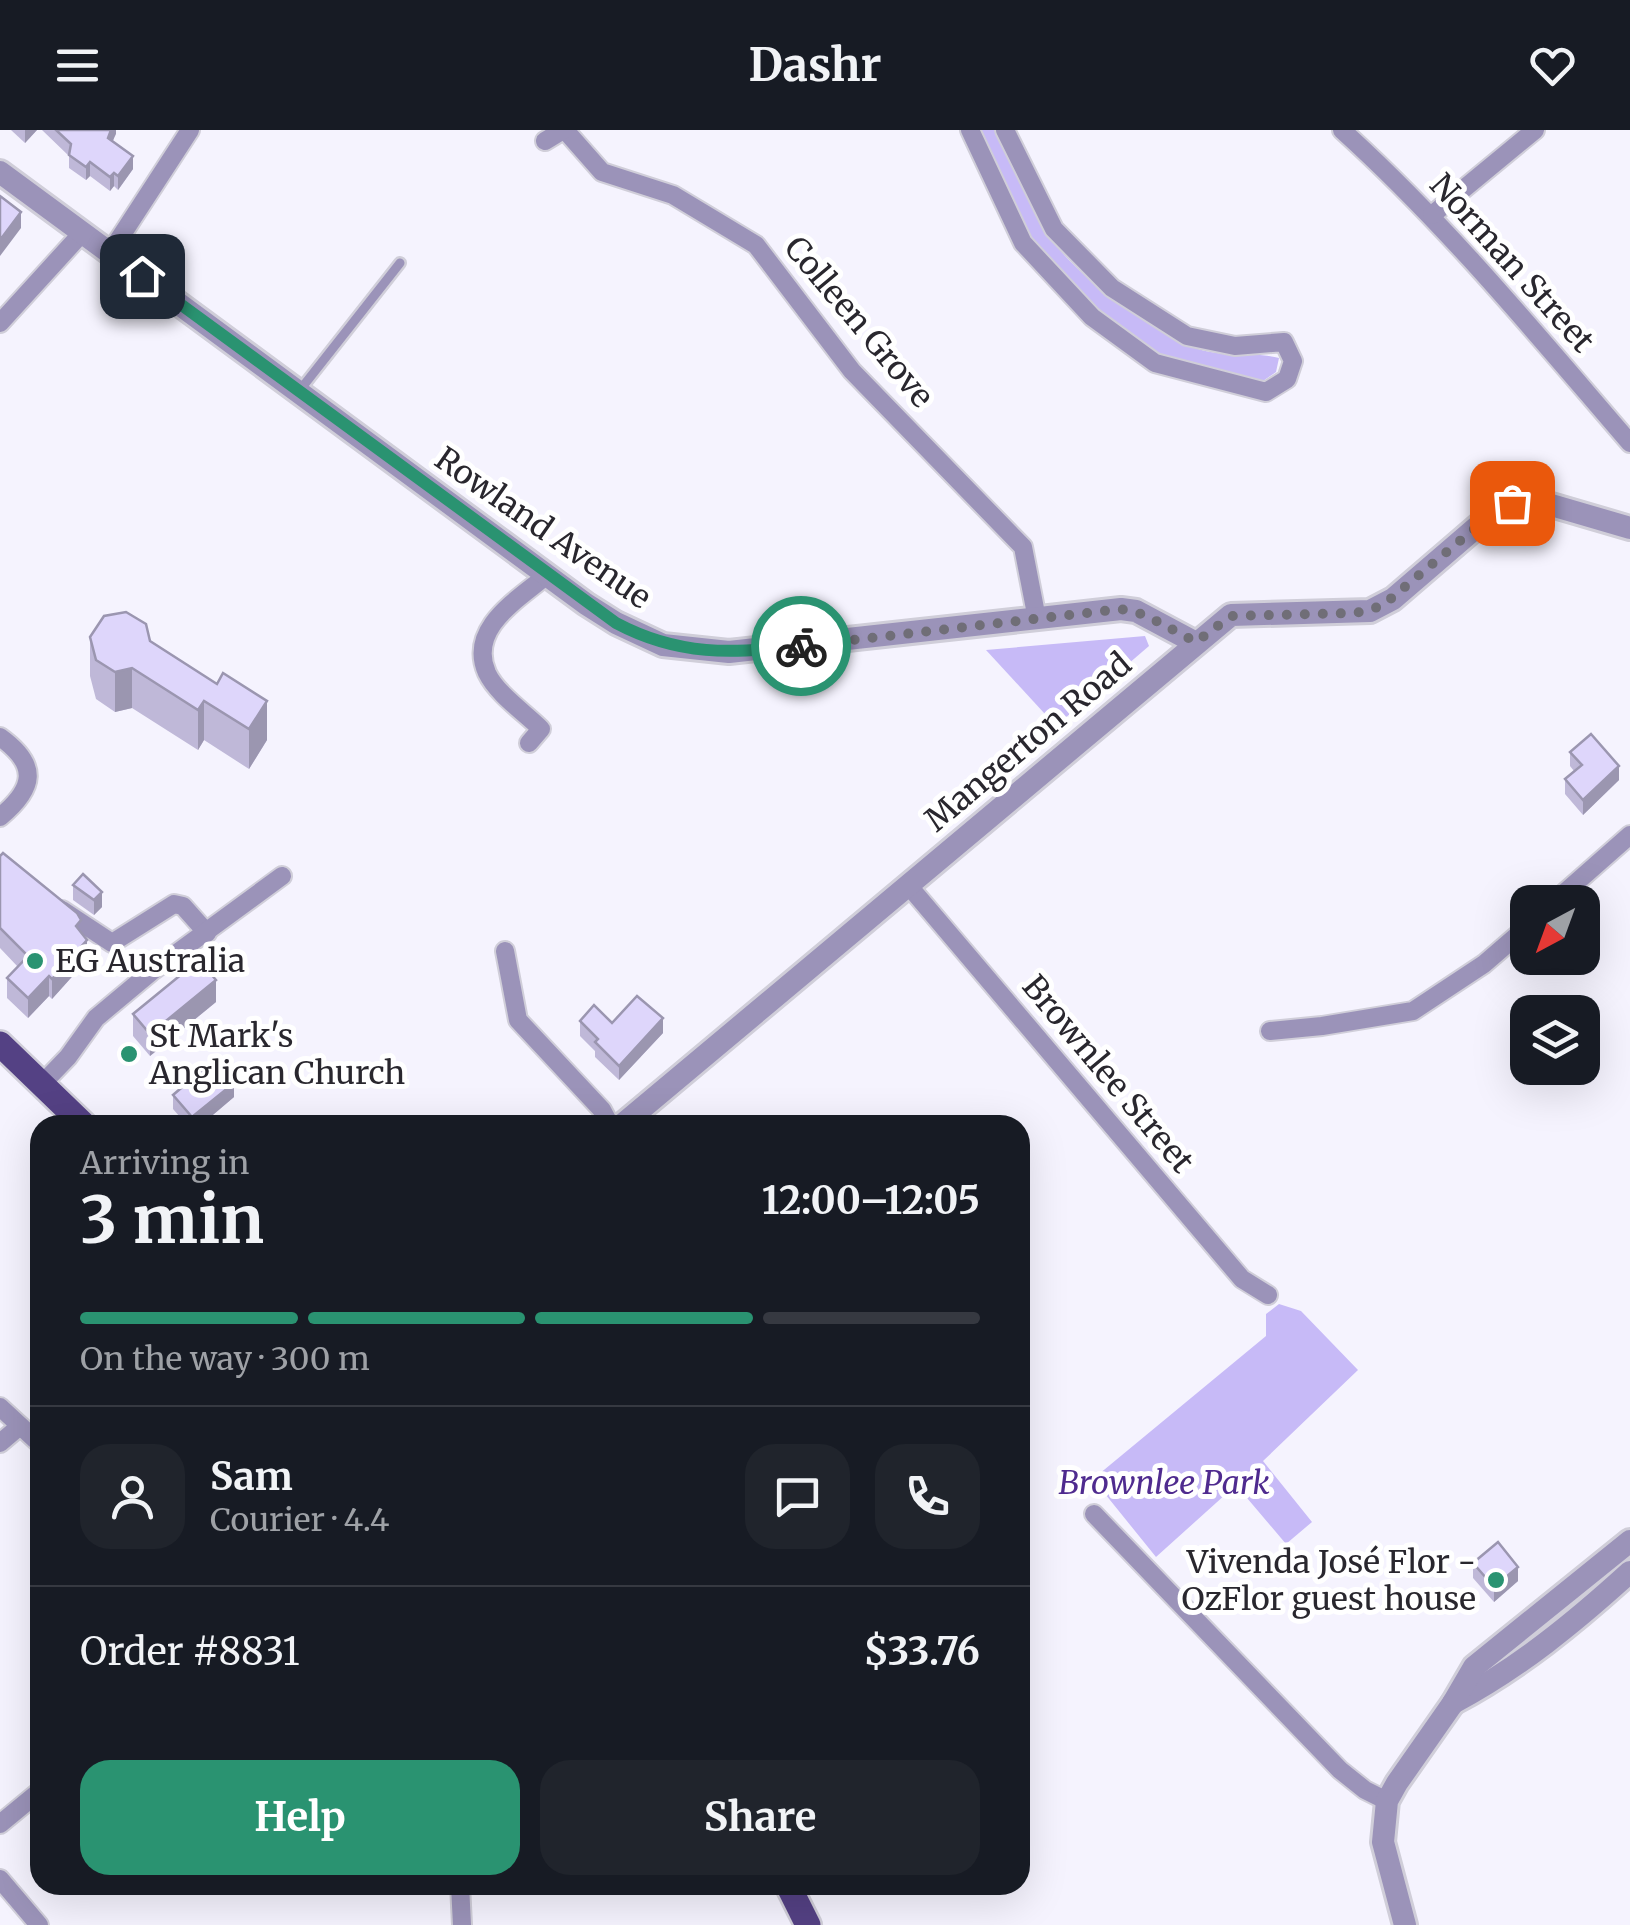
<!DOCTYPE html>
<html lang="en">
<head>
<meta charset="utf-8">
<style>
	body { margin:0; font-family:Merriweather,serif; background:#20242c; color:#f1f3f6; height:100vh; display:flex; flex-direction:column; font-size:38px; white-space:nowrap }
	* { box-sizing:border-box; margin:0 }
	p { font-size:32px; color:#9ea1a6 }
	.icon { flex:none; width:55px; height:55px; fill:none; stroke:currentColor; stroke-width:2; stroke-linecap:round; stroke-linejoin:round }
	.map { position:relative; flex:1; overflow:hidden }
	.drawer { position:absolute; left:30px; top:985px; width:1000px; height:780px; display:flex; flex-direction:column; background:#171b24; border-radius:30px; box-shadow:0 10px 40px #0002 }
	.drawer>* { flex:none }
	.needle { width:65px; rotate:221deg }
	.buttons { position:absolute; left:1510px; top:755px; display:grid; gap:20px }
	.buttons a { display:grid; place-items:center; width:90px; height:90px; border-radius:20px; background:#171b24; box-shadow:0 10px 40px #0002; font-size:50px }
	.pin { position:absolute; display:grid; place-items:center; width:85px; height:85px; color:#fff; margin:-42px; border-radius:20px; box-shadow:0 5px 15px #0006 }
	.courier { position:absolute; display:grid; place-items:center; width:100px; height:100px; margin:-50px; border:8px solid #2a9371; border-radius:50%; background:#fff; color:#222; box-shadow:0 2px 12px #0007 }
	.summary em { font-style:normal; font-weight:700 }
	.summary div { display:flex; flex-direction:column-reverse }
	.summary { display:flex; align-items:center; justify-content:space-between; height:170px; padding:0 50px }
	h1 { font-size:65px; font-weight:700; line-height:75px }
	.bar { display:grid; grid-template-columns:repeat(4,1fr); gap:15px 10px; align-content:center; height:120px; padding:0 50px }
	.bar i { height:12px; border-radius:8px; background:#363941 }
	.bar .active { background:#2a9371 }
	.bar p { grid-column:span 4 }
	.line { display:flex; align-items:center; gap:25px; padding:0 50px; border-top:2px solid #363941 }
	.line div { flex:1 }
	.round { display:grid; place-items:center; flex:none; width:105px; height:105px; border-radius:30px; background:#20242c }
	.primary-button { display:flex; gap:20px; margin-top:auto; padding:20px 50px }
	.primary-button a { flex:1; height:115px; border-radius:30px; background:#2a9371; color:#fff; font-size:40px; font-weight:700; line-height:115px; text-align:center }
	.primary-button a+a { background:#20242c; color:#f1f3f6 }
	header { display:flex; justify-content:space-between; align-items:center; height:130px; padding:0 50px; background:#171b24; font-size:45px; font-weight:700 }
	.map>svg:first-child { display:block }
</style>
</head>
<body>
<header><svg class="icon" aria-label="menu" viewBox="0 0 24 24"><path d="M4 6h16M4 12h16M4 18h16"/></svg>Dashr<svg class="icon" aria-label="heart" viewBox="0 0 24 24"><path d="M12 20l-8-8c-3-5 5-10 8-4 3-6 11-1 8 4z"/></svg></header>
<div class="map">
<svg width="1630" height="1795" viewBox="0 0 1630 1795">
	<rect width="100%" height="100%" fill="#f5f3fe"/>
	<g fill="#c7baf7">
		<path d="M979 0H1000C1017 38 1031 77 1054 112 1075 144 1158 206 1195 218 1222 228 1251 221 1279 228L1276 242 1263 251 1225 245 1169 228 1123 204 1068 153 1026 104Z"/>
		<polygon points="1145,506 1149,516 1056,596 986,520"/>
		<polygon points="1279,1174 1301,1181 1358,1240 1263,1331 1312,1392 1286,1414 1236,1355 1156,1427 1093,1349 1266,1206 1266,1184"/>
	</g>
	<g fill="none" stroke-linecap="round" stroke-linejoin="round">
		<defs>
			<polyline id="service" points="300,260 400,133"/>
			<g id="minor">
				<polyline points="565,0 602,42 673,65 756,115 852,241 1023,417 1037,489"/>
				<polyline points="970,0 1023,113 1092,187 1155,233 1266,262 1287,249 1293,231 1284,212 1235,216 1187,206 1112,158 1054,99 1005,0"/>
				<path d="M1342 0C1448 96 1537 205 1630 313"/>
				<polyline points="545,11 563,0"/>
				<polyline points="1432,85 1535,0"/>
				<polyline points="110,123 190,0"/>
				<polyline points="0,193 82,103"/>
				<path d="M0 607C39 635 35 658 0 687"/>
				<path d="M529 613 541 599C525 583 497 564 487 543 467 498 519 469 547 445"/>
				<polyline points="908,755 1242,1149 1268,1165"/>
				<polyline points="1554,772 1630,705"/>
				<polyline points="62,780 112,813 174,774 183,776 207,803"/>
				<polyline points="505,821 518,890 602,980 610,995"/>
				<polyline points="1270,901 1322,896 1413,881 1484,834 1528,796"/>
				<polyline points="42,954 68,927 96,888 151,842 282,746"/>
				<polyline points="0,1277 40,1314"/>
				<polyline points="0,1313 20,1296"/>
				<polyline points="1094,1384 1340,1640 1365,1660 1387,1671"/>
				<polyline points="0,1694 40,1661"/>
				<polyline points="0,1749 39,1795"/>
				<polyline points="460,1755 462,1795"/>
			</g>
			<g id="tertiary">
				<polyline points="0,42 586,474 616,493 663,515 729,522 1121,479 1136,481 1196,513"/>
				<polyline points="622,995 1231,485 1370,481 1393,469 1486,389 1512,373 1541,372 1630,398"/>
				<path d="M1453 1573C1519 1538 1575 1492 1630 1442"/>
				<polyline points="1405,1795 1383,1712 1387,1671 1397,1653 1453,1573 1474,1537 1630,1411"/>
			</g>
			<g id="primary">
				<polyline points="0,914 84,995"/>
				<polyline points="788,1755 808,1795"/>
			</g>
		</defs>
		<use href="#service" stroke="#d0ced9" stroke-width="14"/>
		<use href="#minor" stroke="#d0ced9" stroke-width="22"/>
		<use href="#tertiary" stroke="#d0ced9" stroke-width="28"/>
		<use href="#primary" stroke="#d0ced9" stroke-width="30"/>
		<use href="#service" stroke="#9b93b9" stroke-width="9"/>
		<use href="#minor" stroke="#9b93b9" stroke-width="18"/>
		<use href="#tertiary" stroke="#9b93b9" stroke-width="22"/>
		<use href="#primary" stroke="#544184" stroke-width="25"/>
	</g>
	<g fill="#bfb8d8">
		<polygon points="11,0 37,0 25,13"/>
		<polygon points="42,0 116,0 113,11 133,39 118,60 114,56 110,61 90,46 86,50 69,38 69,26"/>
		<polygon points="90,507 150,511 267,610 249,639 204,610 198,620 132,578 115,582 96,569 90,546"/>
		<polygon points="1570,622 1619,650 1583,685 1565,664 1565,649 1574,641 1570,636"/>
		<polygon points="0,726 81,802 87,830 52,869 49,866 28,888 7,868 7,848 18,837 0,818"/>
		<polygon points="73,755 102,777 94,785 73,770"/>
		<polygon points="216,872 150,926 133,906 133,884"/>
		<polygon points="580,891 612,893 663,903 619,950 595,927 595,921 580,906"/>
		<polygon points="173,965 234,967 201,995 187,995 173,979"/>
		<polygon points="1473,1433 1518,1451 1494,1472 1473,1448"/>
	</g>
	<g fill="#9b96b0">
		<polygon points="25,0 37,0 25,13"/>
		<polygon points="111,0 116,0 116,4 108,21 108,8"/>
		<polygon points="133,26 133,39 118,60 118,46"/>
		<polygon points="90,32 90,46 86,50 86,37"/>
		<polygon points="114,43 114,56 110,61 110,47"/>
		<polygon points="21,82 21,98 0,126 0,110"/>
		<polygon points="132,538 132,578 115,582 115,542"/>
		<polygon points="204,571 204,610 198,620 198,580"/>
		<polygon points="267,571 267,610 249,639 249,599"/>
		<polygon points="1619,636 1619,650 1583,685 1583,670"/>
		<polygon points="102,762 102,777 94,785 94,770"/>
		<polygon points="87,810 87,830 52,869 52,849"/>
		<polygon points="49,846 49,866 28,888 28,868"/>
		<polygon points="216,850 216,872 150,926 150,904"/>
		<polygon points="663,888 663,903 619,950 619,936"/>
		<polygon points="234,953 234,967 201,995 192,995 192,987"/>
		<polygon points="1518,1437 1518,1451 1494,1472 1494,1457"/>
	</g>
	<g fill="#ded6fb" stroke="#9b96b0" stroke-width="2.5">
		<polygon points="56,0 111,0 108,8 133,26 118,46 114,43 110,47 90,32 86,37 69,25 71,14"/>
		<polygon points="0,66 21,82 0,110"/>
		<polygon points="126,482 146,494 150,511 217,554 223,543 267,571 249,599 204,571 198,580 132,538 115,542 96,530 90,507 104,486"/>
		<polygon points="1591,604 1619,636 1583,670 1565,649 1582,635 1570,622"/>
		<polygon points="3,723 77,783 81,790 76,796 87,810 52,849 49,846 28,868 7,848 28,826 0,798 0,726"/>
		<polygon points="83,744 102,762 94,770 73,755"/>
		<polygon points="199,830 216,850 150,904 133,884"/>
		<polygon points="637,866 663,888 619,936 595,912 598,909 580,891 594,875 612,893"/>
		<polygon points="214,930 234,953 192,987 173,965"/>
		<polygon points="1498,1412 1518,1437 1494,1457 1473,1433"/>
	</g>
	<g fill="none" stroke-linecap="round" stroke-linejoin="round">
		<polyline stroke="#706e77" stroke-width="10" stroke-dasharray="0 18" points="801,516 1121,479 1145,485 1196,512 1231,486 1356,483 1382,476 1486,389 1512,373"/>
		<path stroke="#2a9371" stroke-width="12" d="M142 146 616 493C678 526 732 524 801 516"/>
	</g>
	<g fill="#2a9371" stroke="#fff" stroke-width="4">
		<circle cx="35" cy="831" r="10"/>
		<circle cx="129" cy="924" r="10"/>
		<circle cx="1496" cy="1450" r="10"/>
	</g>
	<g text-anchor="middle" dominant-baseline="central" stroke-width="10" stroke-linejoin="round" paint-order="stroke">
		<g font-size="32" fill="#29272e" stroke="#fff">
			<text transform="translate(1512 133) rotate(48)">Norman Street</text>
			<text transform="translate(859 192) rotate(50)">Colleen Grove</text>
			<text transform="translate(543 398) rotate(35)">Rowland Avenue</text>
			<text transform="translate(1028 612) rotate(-40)">Mangerton Road</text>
			<text transform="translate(1108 944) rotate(50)">Brownlee Street</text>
		</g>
		<g font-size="32" fill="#29272e" stroke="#fff" text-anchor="start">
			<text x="55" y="831">EG Australia</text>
			<text x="149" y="906">St Mark's<tspan x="149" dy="37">Anglican Church</tspan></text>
			<text x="1476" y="1432" text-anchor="end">Vivenda José Flor -<tspan x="1476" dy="37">OzFlor guest house</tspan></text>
		</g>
		<g font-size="32" font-style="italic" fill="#4f2b8f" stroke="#fff">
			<text x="1164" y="1353">Brownlee Park</text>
		</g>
	</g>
</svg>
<div class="buttons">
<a><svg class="needle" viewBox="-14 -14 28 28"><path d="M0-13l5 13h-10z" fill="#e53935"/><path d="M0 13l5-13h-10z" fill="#9ea1a6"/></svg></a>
<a><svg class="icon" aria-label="layers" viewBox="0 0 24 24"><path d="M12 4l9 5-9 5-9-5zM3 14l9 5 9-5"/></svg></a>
</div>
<div class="pin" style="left:1512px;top:373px;background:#ea580c"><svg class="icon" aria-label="bag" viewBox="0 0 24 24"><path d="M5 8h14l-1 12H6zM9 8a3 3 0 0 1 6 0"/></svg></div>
<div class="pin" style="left:142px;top:146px;background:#1f2937"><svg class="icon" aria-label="home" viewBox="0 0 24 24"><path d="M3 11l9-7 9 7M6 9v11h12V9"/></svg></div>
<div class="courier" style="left:801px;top:516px"><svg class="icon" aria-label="bike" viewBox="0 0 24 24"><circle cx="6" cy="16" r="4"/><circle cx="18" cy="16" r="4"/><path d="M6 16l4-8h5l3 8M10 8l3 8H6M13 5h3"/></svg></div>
<section class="drawer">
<div class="summary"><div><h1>3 min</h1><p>Arriving in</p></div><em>12:00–12:05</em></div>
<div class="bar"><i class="active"></i><i class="active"></i><i class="active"></i><i></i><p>On the way · 300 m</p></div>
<div class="line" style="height:180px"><a class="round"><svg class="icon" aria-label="person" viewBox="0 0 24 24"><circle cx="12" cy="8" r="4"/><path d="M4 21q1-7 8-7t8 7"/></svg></a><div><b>Sam</b><p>Courier · 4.4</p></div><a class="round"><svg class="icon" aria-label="chat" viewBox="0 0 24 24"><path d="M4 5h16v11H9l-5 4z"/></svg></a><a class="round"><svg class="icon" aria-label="phone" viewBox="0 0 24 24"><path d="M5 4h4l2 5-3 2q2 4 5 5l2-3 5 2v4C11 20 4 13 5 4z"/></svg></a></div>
<div class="line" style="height:130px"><div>Order #8831</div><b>$33.76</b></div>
<div class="primary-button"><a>Help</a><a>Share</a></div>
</section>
</div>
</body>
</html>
